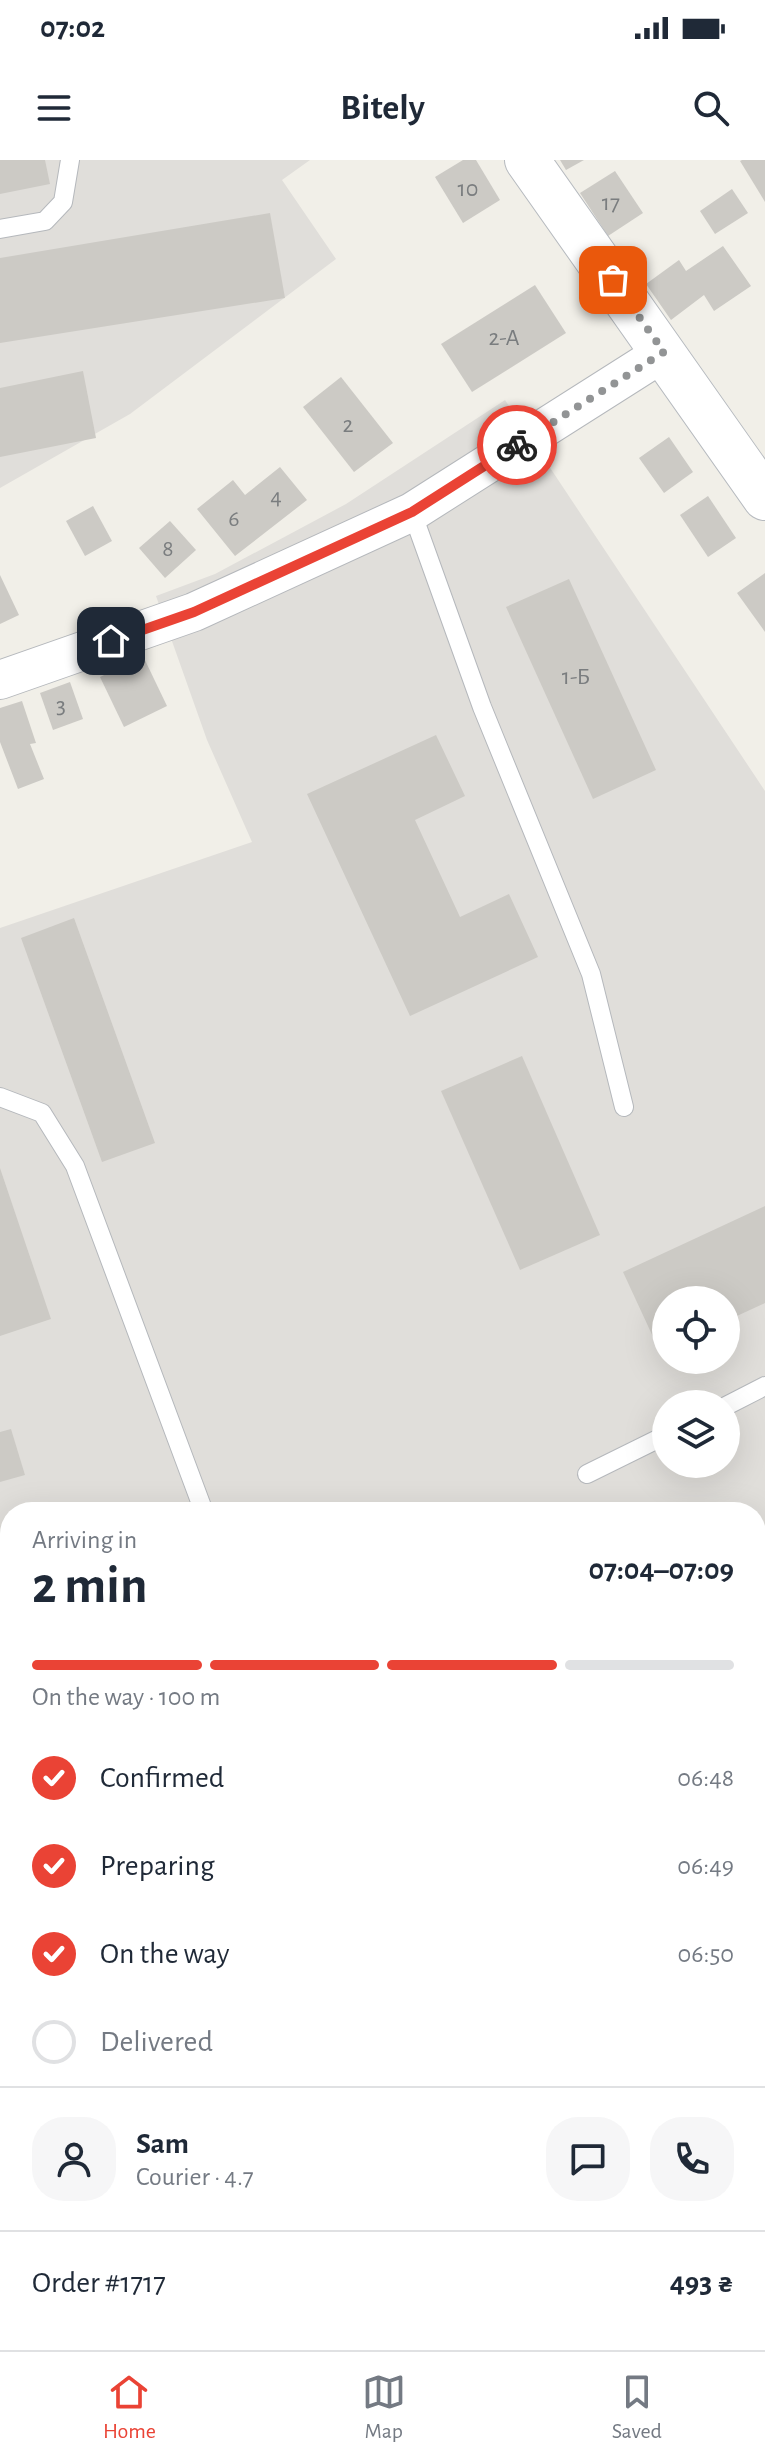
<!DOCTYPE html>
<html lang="en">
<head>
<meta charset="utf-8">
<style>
	body { margin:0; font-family:"Alegreya Sans",sans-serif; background:#f6f6f7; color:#1f2937; height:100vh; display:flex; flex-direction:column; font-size:30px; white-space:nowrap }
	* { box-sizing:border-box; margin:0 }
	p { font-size:26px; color:#747a83 }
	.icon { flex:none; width:44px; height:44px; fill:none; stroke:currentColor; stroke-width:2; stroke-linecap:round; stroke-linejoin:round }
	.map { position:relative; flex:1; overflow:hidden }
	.sheet { position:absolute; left:0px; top:1342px; width:766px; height:848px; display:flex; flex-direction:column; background:#fff; border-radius:32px 32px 0 0; box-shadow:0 8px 32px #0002 }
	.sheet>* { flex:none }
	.buttons { position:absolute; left:652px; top:1126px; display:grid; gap:16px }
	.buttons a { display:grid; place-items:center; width:88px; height:88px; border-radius:50%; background:#fff; box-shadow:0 8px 32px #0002; font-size:40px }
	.pin { position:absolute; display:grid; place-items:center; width:68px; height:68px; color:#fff; margin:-34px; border-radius:16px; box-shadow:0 4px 12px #0006 }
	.courier { position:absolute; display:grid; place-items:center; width:80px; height:80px; margin:-40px; border:6px solid #ea4335; border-radius:50%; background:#fff; color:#222; box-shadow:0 2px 10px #0007 }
	.summary em { font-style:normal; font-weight:700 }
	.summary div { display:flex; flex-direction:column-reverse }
	.summary { display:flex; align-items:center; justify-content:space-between; height:136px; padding:0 32px }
	h1 { font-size:52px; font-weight:700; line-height:60px }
	.bar { display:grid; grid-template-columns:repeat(4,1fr); gap:12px 8px; align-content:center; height:96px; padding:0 32px }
	.bar i { height:10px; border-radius:6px; background:#e0e1e3 }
	.bar .on { background:#ea4335 }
	.bar p { grid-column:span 4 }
	.line { display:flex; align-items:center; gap:20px; padding:0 32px; border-top:2px solid #e0e1e3 }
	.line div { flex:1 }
	.round { display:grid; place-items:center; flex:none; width:84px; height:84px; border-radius:32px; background:#f6f6f7 }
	ol { padding:0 32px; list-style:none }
	li { display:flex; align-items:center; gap:24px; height:88px }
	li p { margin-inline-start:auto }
	li .icon { padding:8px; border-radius:50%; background:#ea4335; color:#fff; stroke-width:4 }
	li:last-child { color:#747a83 }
	li i { width:44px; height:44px; border:4px solid #e0e1e3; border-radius:50% }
	.status { display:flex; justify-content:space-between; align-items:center; height:56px; padding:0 40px; background:#fff; direction:ltr }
	.status svg { height:22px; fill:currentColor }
	header { display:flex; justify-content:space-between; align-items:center; height:104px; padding:0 32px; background:#fff; font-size:36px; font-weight:700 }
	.menu { display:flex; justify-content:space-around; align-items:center; height:112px; border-top:2px solid #e0e1e3; background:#fff; font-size:22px; color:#747a83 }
	.menu a { display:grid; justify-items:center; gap:4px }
	.menu .on { color:#ea4335 }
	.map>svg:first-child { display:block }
</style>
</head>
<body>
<div class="status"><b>07:02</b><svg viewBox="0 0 49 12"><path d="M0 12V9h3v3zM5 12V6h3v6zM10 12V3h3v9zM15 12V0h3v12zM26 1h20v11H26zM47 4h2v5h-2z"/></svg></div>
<header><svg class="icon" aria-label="menu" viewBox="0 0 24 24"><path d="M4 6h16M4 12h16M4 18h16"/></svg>Bitely<svg class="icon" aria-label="search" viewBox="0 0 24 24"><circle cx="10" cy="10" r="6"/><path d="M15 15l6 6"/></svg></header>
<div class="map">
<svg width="765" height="2190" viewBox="0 0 765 2190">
	<rect width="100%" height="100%" fill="#f1efe8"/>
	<g fill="#e0deda" fill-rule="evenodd">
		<polygon points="0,0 310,0 282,20 336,99 130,254 0,328"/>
		<path d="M505 240 765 631V2190H0V768L252 682 207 580 156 436 215 414 346 344ZM666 1140H726V1200H666ZM666 1244H726V1304H666ZM10 1352H756V2180H10Z"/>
	</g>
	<g fill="#cccac5">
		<polygon points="0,0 45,0 50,24 0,34"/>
		<polygon points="463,0 476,0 500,40 463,63 435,17"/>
		<polygon points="560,0 584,0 566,10"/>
		<polygon points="742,0 765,0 765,42 740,1"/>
		<polygon points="615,11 643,53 608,76 580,33"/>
		<polygon points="732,29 748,53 715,74 700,51"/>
		<polygon points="270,53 285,138 0,183 0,98"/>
		<polygon points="723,86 751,126 714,151 704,135 671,160 646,124 679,100 686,111"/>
		<polygon points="535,125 566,173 472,232 441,184"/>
		<polygon points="83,211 96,278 0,297 0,228"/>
		<polygon points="341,217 393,283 354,312 303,247"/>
		<polygon points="669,277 693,312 664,333 639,298"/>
		<polygon points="280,307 307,340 235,396 197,349 233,320 245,335"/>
		<polygon points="708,336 736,378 708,397 680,355"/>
		<polygon points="93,346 112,381 85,396 66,361"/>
		<polygon points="170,361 196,390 165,418 139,388"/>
		<polygon points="765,413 765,472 737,433"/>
		<polygon points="0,415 19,455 0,464"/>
		<polygon points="569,419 656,610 593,639 506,447"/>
		<polygon points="143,496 167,546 124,567 100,517"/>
		<polygon points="70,522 83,559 53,570 40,533"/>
		<polygon points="22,541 36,583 30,584 44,619 18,629 0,582 0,548"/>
		<polygon points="436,575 465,636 415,660 460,757 509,734 538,797 410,856 307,634"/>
		<polygon points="74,758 155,983 102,1002 21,778"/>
		<polygon points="522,896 600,1075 520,1110 441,931"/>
		<polygon points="0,1008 51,1159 0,1176"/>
		<polygon points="765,1046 765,1143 726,1161 726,1140 666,1140 666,1189 660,1192 623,1112"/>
		<polygon points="11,1269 25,1315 0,1322 0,1272"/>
		<polygon points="765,1496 765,1553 756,1557 756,1501"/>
		<polygon points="10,1601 10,1680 9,1680 0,1640 0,1603"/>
		<polygon points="765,1682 765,1737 756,1719 756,1687"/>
		<polygon points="765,1887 765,1936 756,1921 756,1892"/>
		<polygon points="0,2069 10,2077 10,2180 92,2180 105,2190 0,2190"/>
		<polygon points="422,2180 452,2180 456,2190 394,2190"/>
	</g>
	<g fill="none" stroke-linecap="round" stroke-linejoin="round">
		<defs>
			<g id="lane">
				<polyline points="0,69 45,61 63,42 70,0"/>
				<polyline points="412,352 482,547 591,814 624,947"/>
				<polyline points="0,937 42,953 75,1006 204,1352"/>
				<polyline points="726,1246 765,1226"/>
				<polyline points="587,1314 666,1275"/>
				<polyline points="0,1556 10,1554"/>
				<polyline points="756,1862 765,1857"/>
				<polyline points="0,1898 2,1916"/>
				<polyline points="280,2180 283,2183"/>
				<polyline points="711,2180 714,2190"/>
			</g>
			<polyline id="street" points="0,520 194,452 412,352 664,192"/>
			<polyline id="secondary" points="527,0 765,338"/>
		</defs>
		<use href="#lane" stroke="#b5b8bc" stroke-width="20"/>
		<use href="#street" stroke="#b5b8bc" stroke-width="40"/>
		<use href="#secondary" stroke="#b6babf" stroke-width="46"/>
		<use href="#lane" stroke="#fff" stroke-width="18"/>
		<use href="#street" stroke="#fff" stroke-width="38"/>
		<use href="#secondary" stroke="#fff" stroke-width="44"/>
	</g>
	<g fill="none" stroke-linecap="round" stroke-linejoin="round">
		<polyline stroke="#929495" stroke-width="8" stroke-dasharray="0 14.4" points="517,285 664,192 613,120"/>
		<polyline stroke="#ea4335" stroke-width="10" points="111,481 194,452 412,352 517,285"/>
	</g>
	<g text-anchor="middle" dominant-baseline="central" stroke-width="8" stroke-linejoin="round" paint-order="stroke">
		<g font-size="24" fill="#7a7d7f">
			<text x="468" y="29">10</text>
			<text x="611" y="43">17</text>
			<text x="504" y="178">2-А</text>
			<text x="348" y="265">2</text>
			<text x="276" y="337">4</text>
			<text x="234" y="359">6</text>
			<text x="168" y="389">8</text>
			<text x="576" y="517">1-Б</text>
			<text x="61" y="546">3</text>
		</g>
	</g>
</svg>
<div class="buttons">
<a><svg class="icon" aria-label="locate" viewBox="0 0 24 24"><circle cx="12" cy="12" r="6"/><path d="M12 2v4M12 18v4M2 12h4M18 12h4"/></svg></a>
<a><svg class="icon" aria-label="layers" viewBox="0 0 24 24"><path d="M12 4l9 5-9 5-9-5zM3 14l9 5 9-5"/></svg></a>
</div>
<div class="pin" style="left:613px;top:120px;background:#ea580c"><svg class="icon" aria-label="bag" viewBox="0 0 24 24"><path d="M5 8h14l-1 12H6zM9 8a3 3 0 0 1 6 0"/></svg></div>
<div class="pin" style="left:111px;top:481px;background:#1f2937"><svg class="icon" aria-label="home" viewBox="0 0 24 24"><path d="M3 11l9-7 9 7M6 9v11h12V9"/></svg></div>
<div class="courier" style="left:517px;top:285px"><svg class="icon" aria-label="bike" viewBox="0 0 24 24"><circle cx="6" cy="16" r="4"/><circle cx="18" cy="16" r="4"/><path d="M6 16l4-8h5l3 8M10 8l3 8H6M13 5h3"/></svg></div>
<section class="sheet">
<div class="summary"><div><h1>2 min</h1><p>Arriving in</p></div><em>07:04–07:09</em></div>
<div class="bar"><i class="on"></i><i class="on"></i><i class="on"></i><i></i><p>On the way · 100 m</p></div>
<ol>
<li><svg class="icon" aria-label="check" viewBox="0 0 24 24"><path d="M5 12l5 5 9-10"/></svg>Confirmed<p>06:48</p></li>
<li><svg class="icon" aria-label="check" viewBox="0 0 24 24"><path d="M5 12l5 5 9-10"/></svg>Preparing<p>06:49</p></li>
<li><svg class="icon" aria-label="check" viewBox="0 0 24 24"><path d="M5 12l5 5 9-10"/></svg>On the way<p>06:50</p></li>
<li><i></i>Delivered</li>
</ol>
<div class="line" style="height:144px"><a class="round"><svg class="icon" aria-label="person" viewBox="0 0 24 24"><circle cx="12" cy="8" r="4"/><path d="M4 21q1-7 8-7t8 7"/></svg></a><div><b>Sam</b><p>Courier · 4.7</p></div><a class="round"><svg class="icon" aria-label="chat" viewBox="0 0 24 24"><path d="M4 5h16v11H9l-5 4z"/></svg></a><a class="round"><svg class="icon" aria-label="phone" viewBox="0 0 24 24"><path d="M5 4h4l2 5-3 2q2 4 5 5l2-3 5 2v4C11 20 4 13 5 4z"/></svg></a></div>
<div class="line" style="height:104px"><div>Order #1717</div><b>493 ₴</b></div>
</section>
</div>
<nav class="menu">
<a class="on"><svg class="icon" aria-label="home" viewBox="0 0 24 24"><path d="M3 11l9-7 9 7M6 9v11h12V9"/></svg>Home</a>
<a><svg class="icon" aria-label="map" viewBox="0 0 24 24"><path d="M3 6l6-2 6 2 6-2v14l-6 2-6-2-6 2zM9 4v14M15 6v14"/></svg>Map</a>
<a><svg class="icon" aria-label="saved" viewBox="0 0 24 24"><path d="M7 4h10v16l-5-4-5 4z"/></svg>Saved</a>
</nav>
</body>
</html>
